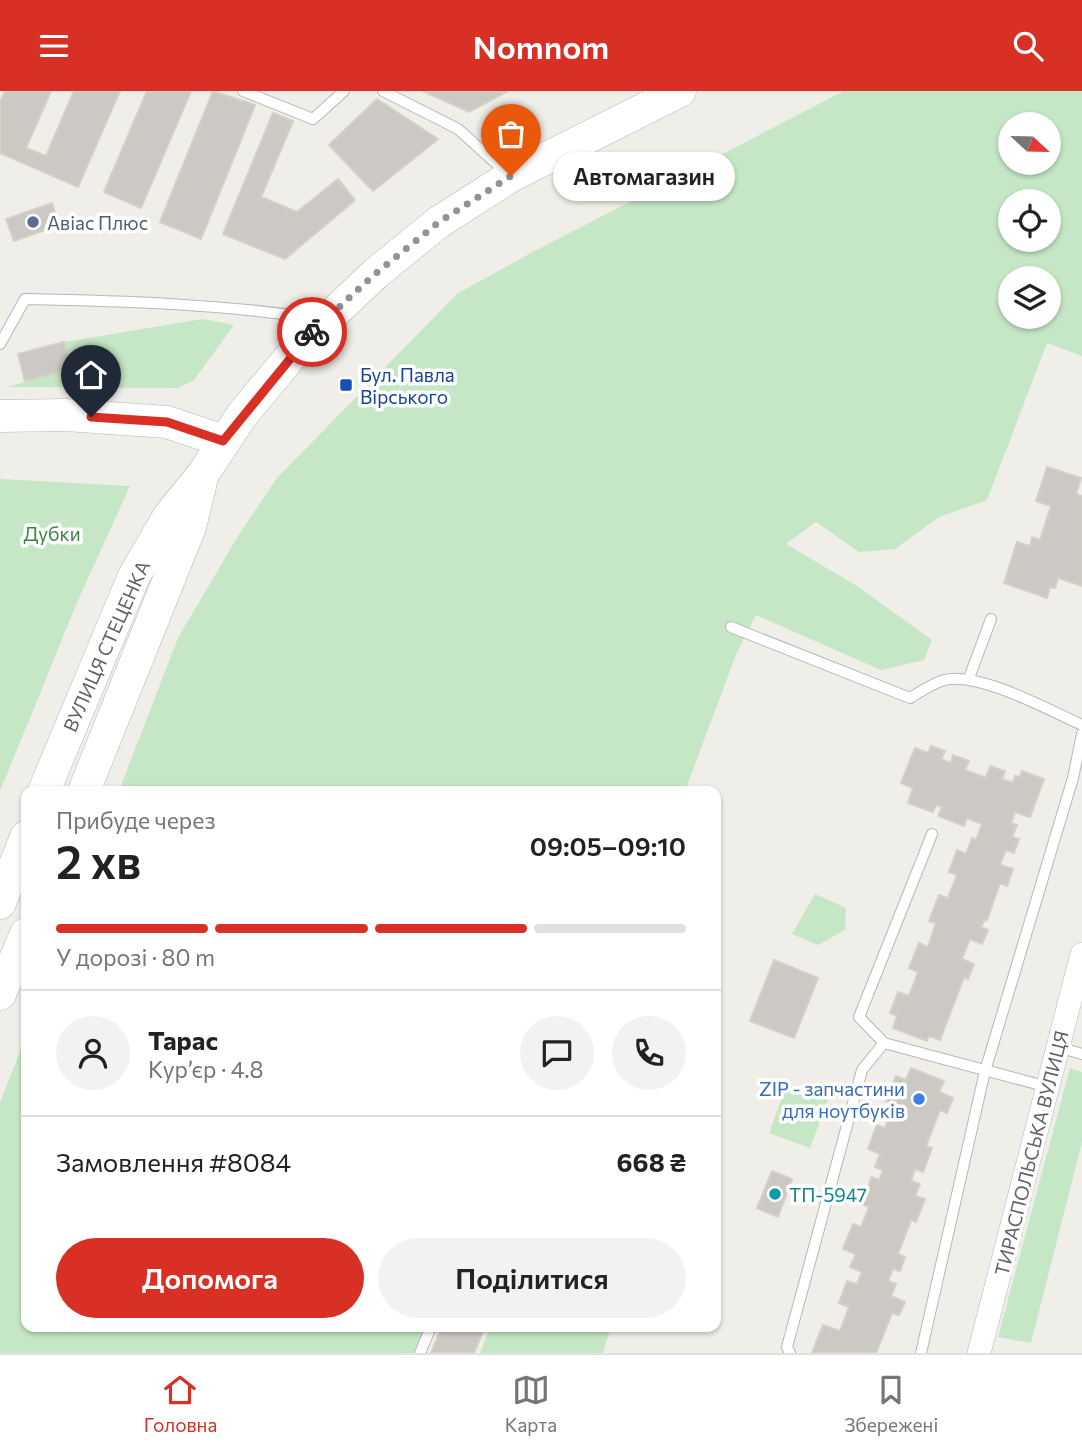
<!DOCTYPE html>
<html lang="uk">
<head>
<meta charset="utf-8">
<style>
	body { margin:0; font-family:Commissioner,sans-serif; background:#f2f2f2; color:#222; height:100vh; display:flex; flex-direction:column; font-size:26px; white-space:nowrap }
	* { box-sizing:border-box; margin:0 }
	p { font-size:23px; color:#767676 }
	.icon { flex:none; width:38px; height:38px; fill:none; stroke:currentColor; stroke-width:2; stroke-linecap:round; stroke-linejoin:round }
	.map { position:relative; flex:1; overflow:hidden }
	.details { position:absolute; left:21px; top:695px; width:700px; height:546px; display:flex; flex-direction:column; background:#fff; border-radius:14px; box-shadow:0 2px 5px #0004 }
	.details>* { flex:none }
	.needle { width:46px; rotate:112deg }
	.tools { position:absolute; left:998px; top:21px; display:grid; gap:14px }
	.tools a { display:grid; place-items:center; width:63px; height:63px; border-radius:50%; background:#fff; box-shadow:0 2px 5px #0004; font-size:35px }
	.pin { position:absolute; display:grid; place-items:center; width:60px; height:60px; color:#fff; margin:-72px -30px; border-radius:50% 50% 50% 0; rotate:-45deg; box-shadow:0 0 7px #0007 }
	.pin .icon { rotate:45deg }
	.courier { position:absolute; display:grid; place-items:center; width:70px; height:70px; margin:-35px; border:5px solid #d93025; border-radius:50%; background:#fff; color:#222; box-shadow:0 2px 9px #0007 }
	.bubble { position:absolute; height:49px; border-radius:24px; background:#fff; box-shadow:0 2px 5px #0004; font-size:23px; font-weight:600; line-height:49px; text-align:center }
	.summary em { font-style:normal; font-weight:600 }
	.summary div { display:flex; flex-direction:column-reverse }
	.summary { display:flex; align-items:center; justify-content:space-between; height:119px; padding:0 35px }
	h1 { font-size:46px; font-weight:600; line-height:52px }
	.bar { display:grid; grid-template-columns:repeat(4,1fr); gap:10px 7px; align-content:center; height:84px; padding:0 35px }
	.bar i { height:9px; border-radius:5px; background:#e0e0e0 }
	.bar .selected { background:#d93025 }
	.bar p { grid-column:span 4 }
	.line { display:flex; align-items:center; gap:18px; padding:0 35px; border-top:2px solid #e0e0e0 }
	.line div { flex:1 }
	.round { display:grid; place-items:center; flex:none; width:74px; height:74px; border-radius:37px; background:#f2f2f2 }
	.button { display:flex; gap:14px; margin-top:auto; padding:14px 35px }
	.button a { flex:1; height:80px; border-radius:42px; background:#d93025; color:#fff; font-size:28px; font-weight:600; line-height:80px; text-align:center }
	.button a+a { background:#f2f2f2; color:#222 }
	header { display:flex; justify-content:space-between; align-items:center; height:91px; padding:0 35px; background:#d93025; color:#fff; font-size:32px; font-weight:600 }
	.tab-bar { display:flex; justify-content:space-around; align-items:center; height:98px; border-top:2px solid #e0e0e0; background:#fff; font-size:19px; color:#767676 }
	.tab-bar a { display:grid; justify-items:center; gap:4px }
	.tab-bar .selected { color:#d93025 }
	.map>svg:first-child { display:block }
</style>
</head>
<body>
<header><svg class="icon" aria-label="menu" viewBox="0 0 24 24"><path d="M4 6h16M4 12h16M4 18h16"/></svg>Nomnom<svg class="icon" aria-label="search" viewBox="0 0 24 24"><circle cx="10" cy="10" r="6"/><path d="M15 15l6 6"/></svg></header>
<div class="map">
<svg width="1082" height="1262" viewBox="0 0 1082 1262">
	<rect width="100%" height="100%" fill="#f0eee8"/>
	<g fill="#c5e7c5" fill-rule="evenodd">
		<path d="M844 0H1082V265L1047 252 987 409 939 426 895 458 859 461 816 431 786 453 857 495 932 549 924 569 881 579 756 524 737 561 685 700H119L178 547 238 445 277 387 457 203 529 163ZM1010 33H1048V72H1010ZM1010 110H1048V149H1010ZM1010 187H1048V226H1010Z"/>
		<polygon points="203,228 234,234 194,289 178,297 8,296 71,278 64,251"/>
		<polygon points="0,388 130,395 79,507 0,700"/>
		<polygon points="815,803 846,817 845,839 818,854 792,843"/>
		<polygon points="26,945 26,1236 433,1236 422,1262 0,1262 0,1012"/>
		<polygon points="1070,977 1082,981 1082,1051 1031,1252 998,1246"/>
		<polygon points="787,993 828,1009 810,1057 769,1042"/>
		<polygon points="490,1236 611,1236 603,1262 480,1262"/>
	</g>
	<g fill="#ccc9c4" stroke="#d5d0c6" stroke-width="2">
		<polygon points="5,0 51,0 26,57 46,65 74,0 120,0 78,96 0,62 0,11"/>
		<polygon points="147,0 191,0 141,117 104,101"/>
		<polygon points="213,0 255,14 201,148 160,131"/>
		<polygon points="423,0 508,0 469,21"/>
		<polygon points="377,8 438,48 373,100 329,54"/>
		<polygon points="273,22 293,30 261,106 297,121 338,88 355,109 285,168 223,143"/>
		<polygon points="52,112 59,134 14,150 6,128"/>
		<polygon points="64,251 71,278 25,290 18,263"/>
		<polygon points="1047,376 1081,387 1076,403 1082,405 1082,495 1058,487 1055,497 1050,496 1047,507 1004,492 1017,451 1030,455 1032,446 1040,449 1051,415 1036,410"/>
		<polygon points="931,655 945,660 941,668 951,672 953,664 969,670 965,679 986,687 990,675 1005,680 1002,688 1013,692 1015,685 1020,686 1022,680 1044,688 1030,726 1015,721 1011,732 1017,734 1012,746 1019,748 1014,762 1006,759 1000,774 1013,778 1007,795 1000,792 987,829 985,828 981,836 988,839 982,853 970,848 962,868 974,873 968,888 964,886 940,949 929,945 927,950 893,937 897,925 890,922 898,901 909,905 918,881 909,877 919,852 928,856 936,832 929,830 939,804 948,807 957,784 949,781 957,759 966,763 972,747 976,749 982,733 967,727 964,735 938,725 942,716 936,714 933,721 908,712 913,697 901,692 915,657 928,662"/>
		<polygon points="774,869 818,887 794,947 750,930"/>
		<polygon points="911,977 944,990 939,1001 953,1007 947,1022 940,1019 926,1055 932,1057 923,1081 915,1078 911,1090 920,1093 915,1105 925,1108 916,1131 911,1129 898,1163 905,1166 900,1180 893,1178 888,1190 896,1193 891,1205 905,1211 899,1224 892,1222 876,1262 812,1262 823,1234 840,1240 849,1216 839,1212 847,1190 857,1193 862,1181 850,1176 856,1163 843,1158 853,1133 861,1136 869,1116 861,1113 872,1086 879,1089 883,1079 875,1076 880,1063 868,1058 877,1034 885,1037 890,1024 894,1013 886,1010 896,985 906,989"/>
		<polygon points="772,1080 792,1088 778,1126 757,1117"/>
		<polygon points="442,1236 485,1236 474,1262 431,1262"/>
	</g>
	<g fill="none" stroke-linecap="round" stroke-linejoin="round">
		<defs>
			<g id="lane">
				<polyline points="243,0 313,28 344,0"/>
				<polyline points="383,0 458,38 508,83"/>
				<path d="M0 253 25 208C124 210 221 213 320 228"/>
				<path d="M731 536 910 607C920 601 933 592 944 589 978 580 1049 619 1082 634"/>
				<polyline points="969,587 991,528"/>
				<polyline points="932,743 859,926 884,952 1048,996"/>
				<polyline points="1058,956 1082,963"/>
				<polyline points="420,1262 431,1236"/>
				<polyline points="790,1262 787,1256 862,979 884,952"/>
				<polyline points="921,1262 985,980 1073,687 1082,643"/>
			</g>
			<polyline id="street" points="979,1262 1082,863"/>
			<g id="secondary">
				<polyline points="0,325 66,324 167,331 223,350"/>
				<polyline points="44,700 134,485 169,425 203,383 242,324 301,253 375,183 439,131 511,85 680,0"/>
				<polyline points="84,700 190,436 201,391"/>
				<polyline points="0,812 26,746"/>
				<polyline points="0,903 26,843"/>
			</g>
		</defs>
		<use href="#lane" stroke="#b5b7bb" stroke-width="12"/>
		<use href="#street" stroke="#b5b7bb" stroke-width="24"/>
		<use href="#secondary" stroke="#b4b6bb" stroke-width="33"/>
		<use href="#lane" stroke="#fff" stroke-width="10"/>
		<use href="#street" stroke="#fff" stroke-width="23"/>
		<use href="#secondary" stroke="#fff" stroke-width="32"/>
	</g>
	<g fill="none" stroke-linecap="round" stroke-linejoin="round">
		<polyline stroke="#929394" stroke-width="7" stroke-dasharray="0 12.6" points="312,241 375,183 439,131 511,85"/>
		<polyline stroke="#d93025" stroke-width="9" points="91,326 167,331 223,350 312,241"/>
	</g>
	<circle fill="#5c6f8a" stroke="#fff" stroke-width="2.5" cx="33" cy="131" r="7"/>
	<rect fill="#1a4fb4" stroke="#fff" stroke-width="2.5" x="339" y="287" width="14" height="14" rx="3.5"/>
	<circle fill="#3f7fe0" stroke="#fff" stroke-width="2.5" cx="919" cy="1008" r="7"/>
	<circle fill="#0f9aa8" stroke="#fff" stroke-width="2.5" cx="775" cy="1103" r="7"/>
	<g text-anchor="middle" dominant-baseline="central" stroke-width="7" stroke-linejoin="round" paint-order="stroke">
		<g font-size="19" fill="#4e5e75" stroke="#fff" text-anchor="start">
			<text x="47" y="131">Авіас Плюс</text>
		</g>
		<g font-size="19" fill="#164399" stroke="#fff" text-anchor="start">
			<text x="360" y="283">Бул. Павла<tspan x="360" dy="22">Вірського</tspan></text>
		</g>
		<g font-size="19" fill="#38853b" stroke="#fff">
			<text x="52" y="442">Дубки</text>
		</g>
		<g font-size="19" fill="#5f6267" stroke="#fff">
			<text transform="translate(106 555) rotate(-66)">ВУЛИЦЯ СТЕЦЕНКА</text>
			<text transform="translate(1031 1062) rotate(-76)">ТИРАСПОЛЬСЬКА ВУЛИЦЯ</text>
		</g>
		<g font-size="19" fill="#366cbe" stroke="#fff" text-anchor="end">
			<text x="905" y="997">ZIP - запчастини<tspan x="905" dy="22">для ноутбуків</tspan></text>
		</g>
		<g font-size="19" fill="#0d838f" stroke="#fff" text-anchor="start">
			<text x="789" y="1103">ТП-5947</text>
		</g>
	</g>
</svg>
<div class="tools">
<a><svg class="needle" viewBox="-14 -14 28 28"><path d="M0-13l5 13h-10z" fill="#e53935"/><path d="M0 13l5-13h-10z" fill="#767676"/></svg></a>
<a><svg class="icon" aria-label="locate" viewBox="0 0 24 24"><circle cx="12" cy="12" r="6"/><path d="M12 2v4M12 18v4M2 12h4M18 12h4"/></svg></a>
<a><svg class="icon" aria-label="layers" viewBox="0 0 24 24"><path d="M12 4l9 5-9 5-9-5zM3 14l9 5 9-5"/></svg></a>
</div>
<div class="pin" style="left:511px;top:85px;background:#ea580c"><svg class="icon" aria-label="bag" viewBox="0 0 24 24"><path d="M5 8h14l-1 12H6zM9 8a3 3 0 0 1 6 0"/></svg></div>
<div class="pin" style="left:91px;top:326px;background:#1f2937"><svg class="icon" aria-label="home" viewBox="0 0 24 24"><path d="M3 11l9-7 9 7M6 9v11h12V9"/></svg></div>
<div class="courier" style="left:312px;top:241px"><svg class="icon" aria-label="bike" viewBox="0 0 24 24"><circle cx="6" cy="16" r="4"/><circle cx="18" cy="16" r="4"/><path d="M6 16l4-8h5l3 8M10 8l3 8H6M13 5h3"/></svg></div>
<div class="bubble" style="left:553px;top:61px;width:182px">Автомагазин</div>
<section class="details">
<div class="summary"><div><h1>2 хв</h1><p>Прибуде через</p></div><em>09:05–09:10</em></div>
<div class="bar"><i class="selected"></i><i class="selected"></i><i class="selected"></i><i></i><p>У дорозі · 80 m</p></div>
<div class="line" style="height:126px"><a class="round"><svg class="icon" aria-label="person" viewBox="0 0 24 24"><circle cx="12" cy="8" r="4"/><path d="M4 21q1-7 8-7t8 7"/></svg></a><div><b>Тарас</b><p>Кур’єр · 4.8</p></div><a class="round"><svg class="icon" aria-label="chat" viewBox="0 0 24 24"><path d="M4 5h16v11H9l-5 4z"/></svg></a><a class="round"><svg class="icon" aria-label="phone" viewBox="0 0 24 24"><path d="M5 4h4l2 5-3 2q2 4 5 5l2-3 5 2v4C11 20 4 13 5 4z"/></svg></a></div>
<div class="line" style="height:91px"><div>Замовлення #8084</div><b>668 ₴</b></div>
<div class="button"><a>Допомога</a><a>Поділитися</a></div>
</section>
</div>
<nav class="tab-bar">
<a class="selected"><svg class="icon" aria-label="home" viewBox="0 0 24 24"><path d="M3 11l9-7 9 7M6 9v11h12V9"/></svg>Головна</a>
<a><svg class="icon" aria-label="map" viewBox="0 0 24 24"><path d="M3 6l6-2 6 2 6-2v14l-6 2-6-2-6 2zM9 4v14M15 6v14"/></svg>Карта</a>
<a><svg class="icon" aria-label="saved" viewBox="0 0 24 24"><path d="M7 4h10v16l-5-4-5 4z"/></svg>Збережені</a>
</nav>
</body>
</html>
